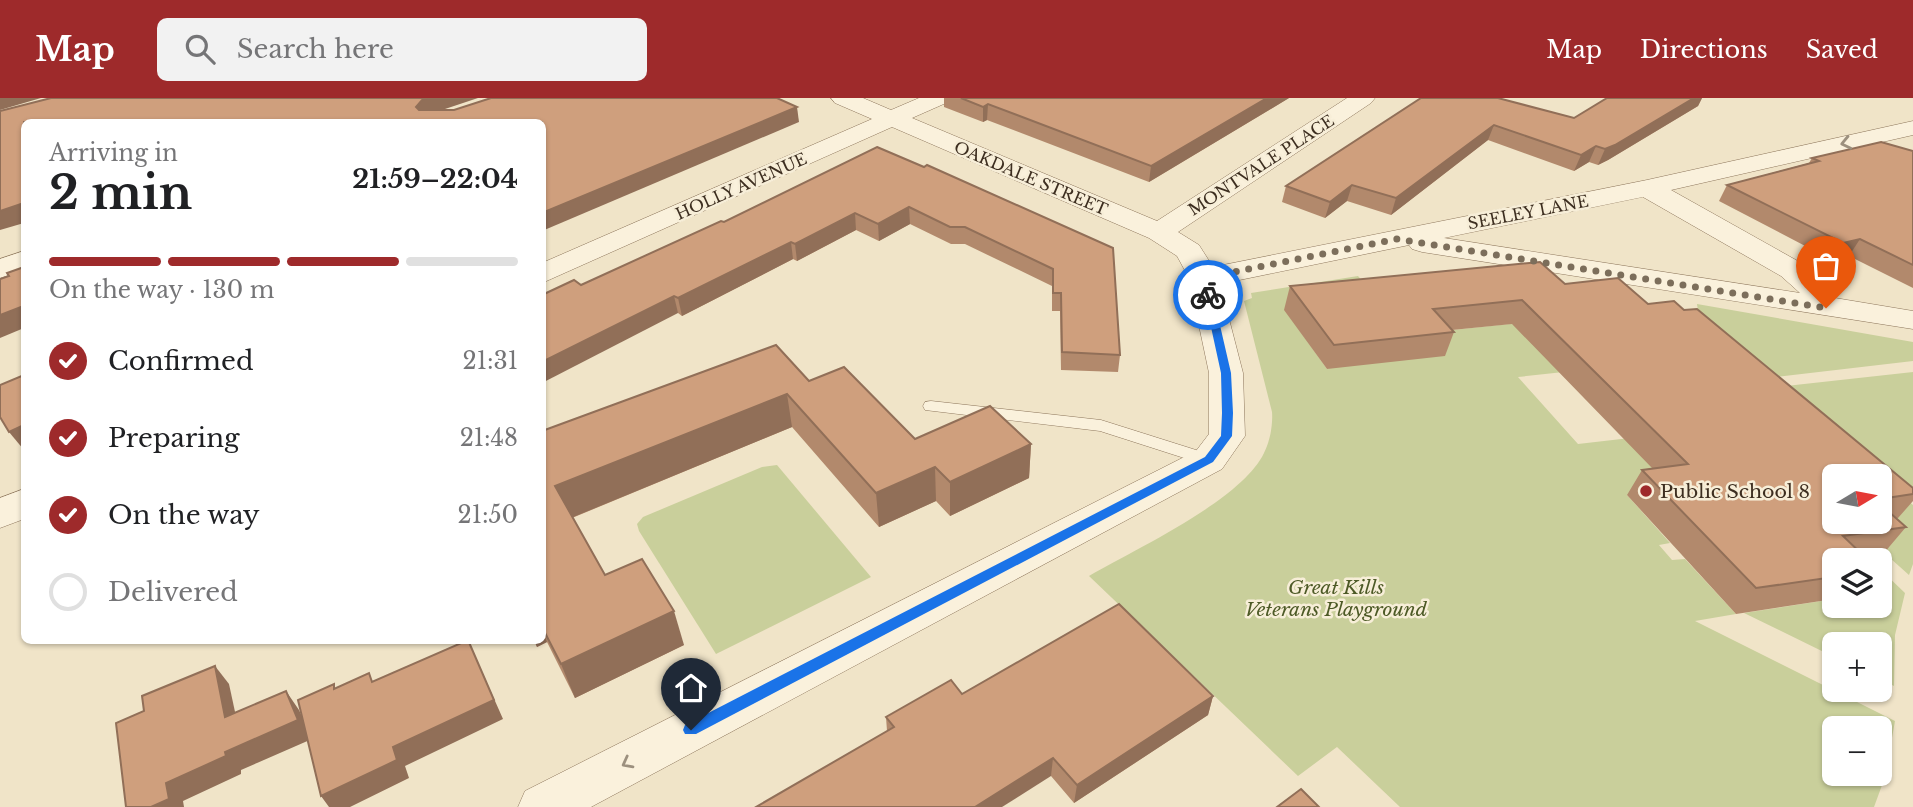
<!DOCTYPE html>
<html lang="en">
<head>
<meta charset="utf-8">
<style>
	body { margin:0; font-family:"Libre Baskerville",serif; background:#f2f2f2; color:#202124; height:100vh; display:flex; flex-direction:column; font-size:26px; white-space:nowrap }
	* { box-sizing:border-box; margin:0 }
	p { font-size:23px; color:#757577 }
	.icon { flex:none; width:38px; height:38px; fill:none; stroke:currentColor; stroke-width:2; stroke-linecap:round; stroke-linejoin:round }
	.map { position:relative; flex:1; overflow:hidden }
	.side { position:absolute; left:21px; top:21px; width:525px; height:525px; display:flex; flex-direction:column; background:#fff; border-radius:10px; box-shadow:0 2px 5px #0004 }
	.side>* { flex:none }
	.needle { width:46px; rotate:80deg }
	.controls { position:absolute; left:1822px; top:366px; display:grid; gap:14px }
	.controls a { display:grid; place-items:center; width:70px; height:70px; border-radius:10px; background:#fff; box-shadow:0 2px 5px #0004; font-size:35px }
	.pin { position:absolute; display:grid; place-items:center; width:60px; height:60px; color:#fff; margin:-72px -30px; border-radius:50% 50% 50% 0; rotate:-45deg; box-shadow:0 0 7px #0007 }
	.pin .icon { rotate:45deg }
	.courier { position:absolute; display:grid; place-items:center; width:70px; height:70px; margin:-35px; border:5px solid #1a73e8; border-radius:50%; background:#fff; color:#222; box-shadow:0 2px 9px #0007 }
	.head em { font-style:normal; font-weight:700 }
	.head div { display:flex; flex-direction:column-reverse }
	.head { display:flex; align-items:center; justify-content:space-between; height:119px; padding:0 28px }
	h1 { font-size:46px; font-weight:700; line-height:52px }
	.bar { display:grid; grid-template-columns:repeat(4,1fr); gap:10px 7px; align-content:center; height:84px; padding:0 28px }
	.bar i { height:9px; border-radius:5px; background:#e0e0e0 }
	.bar .on { background:#9e2a2b }
	.bar p { grid-column:span 4 }
	ol { padding:0 28px; list-style:none }
	li { display:flex; align-items:center; gap:21px; height:77px }
	li p { margin-inline-start:auto }
	li .icon { padding:7px; border-radius:50%; background:#9e2a2b; color:#fff; stroke-width:4 }
	li:last-child { color:#757577 }
	li i { width:38px; height:38px; border:4px solid #e0e0e0; border-radius:50% }
	header { display:flex; align-items:center; gap:42px; box-sizing:border-box; height:98px; padding:0 35px; background:#9e2a2b; color:#fff }
	header strong { font-size:33px }
	nav { display:flex; gap:38px; margin-inline-start:auto; font-size:24px }
	.search { width:490px; height:63px; background:#f2f2f2; display:flex; align-items:center; gap:18px; box-sizing:border-box; padding:0 24px; border-radius:10px; color:#757577; font-size:26px }
	.map>svg:first-child { display:block }
</style>
</head>
<body>
<header>
<strong>Map</strong>
<div class="search"><svg class="icon" aria-label="search" viewBox="0 0 24 24"><circle cx="10" cy="10" r="6"/><path d="M15 15l6 6"/></svg>Search here</div>
<nav><a>Map</a><a>Directions</a><a>Saved</a></nav>
</header>
<div class="map">
<svg width="1913" height="709" viewBox="0 0 1913 709">
	<rect width="100%" height="100%" fill="#f0e4c8"/>
	<g fill="#c9cf9b" fill-rule="evenodd">
		<path d="M1358 178 1380 203 1285 212 1327 271 1424 235 1546 222 1601 270 1518 279 1578 346 1682 334 1734 383 1627 397 1670 445 1659 447 1672 462 1685 461 1736 516 1695 523 1895 623 1885 679 1874 709H1400L1337 649 1298 678 1089 478C1135 451 1241 403 1264 355 1270 343 1273 327 1272 314L1244 203 1252 200 1251 195ZM1834 630H1880V676H1834Z"/>
		<polygon points="1697,206 1913,244 1913,263 1775,279 1698,213"/>
		<polygon points="1913,274 1913,391 1786,288"/>
		<polygon points="777,367 871,479 716,556 639,433 637,426 643,419 762,369"/>
		<polygon points="1880,379 1913,407 1913,466 1909,477 1853,427 1880,424"/>
		<polygon points="1880,471 1905,495 1895,537 1894,588 1880,581 1880,546 1834,546 1834,559 1744,515 1834,501 1834,508 1880,508"/>
	</g>
	<g fill="none" stroke-linecap="round" stroke-linejoin="round">
		<defs>
			<polygon id="service" points="931,303 1101,322 1215,358 1218,362 1209,368 1100,333 925,312 923,308 925,304"/>
			<g id="minor">
				<path d="M831 0H863L891 12 919 0H950L946 5 912 20 1157 123 1347 0H1375L1371 5 1178 134 1199 147 1213 169 1647 82 1913 23V37L1671 92 1803 166 1818 178 1835 200 1913 213V231L1422 154 1412 151 1409 147 1220 186 1243 275 1245 338 1222 371 591 709H518L525 693 1196 353 1209 336V275L1189 180 1177 158 1149 140 892 29 542 185V165L872 21 835 5ZM1643 99 1781 178 1800 195 1444 140Z"/>
				<polygon points="24,153 24,172 0,180 0,161"/>
				<polygon points="24,391 24,421 0,430 0,400"/>
			</g>
		</defs>
		<use href="#service" stroke="#8d765c" stroke-width="1"/>
		<use href="#minor" stroke="#8d765c" stroke-width="1"/>
		<use href="#service" fill="#faf1dc" fill-rule="evenodd"/>
		<use href="#minor" fill="#faf1dc" fill-rule="evenodd"/>
	</g>
	<g fill="#b2896c" fill-rule="evenodd">
		<polygon points="944,0 1289,0 1149,84 987,22 983,24 944,9"/>
		<polygon points="1421,0 1574,20 1607,0 1702,0 1698,8 1608,62 1598,67 1589,64 1574,73 1488,42 1391,117 1347,103 1325,120 1282,104 1286,88"/>
		<polygon points="877,49 1113,150 1120,257 1118,274 1061,272 1060,213 1052,213 1052,188 965,146 951,146 910,126 879,143 856,132 797,163 793,161 682,218 678,215 581,187 724,124"/>
		<polygon points="1913,53 1913,190 1849,158 1832,162 1719,103 1727,87 1809,65 1812,60"/>
		<path d="M1565 186 1648 206 1684 212 1913 390V403L1898 420 1896 421 1906 429 1884 455 1834 462V501L1736 516 1627 397 1642 372 1652 370 1512 226 1452 232 1454 234 1445 258 1327 271 1284 212 1290 188ZM1880 378V424H1834Z"/>
		<polygon points="809,283 915,341 1031,346 1029,380 950,418 936,403 879,429 792,329 572,420 605,477 684,547 575,600 547,544 537,549 534,542 542,542 542,333"/>
		<polygon points="962,596 1213,598 1208,617 1074,705 1051,678 887,633 886,619"/>
	</g>
	<g fill="#916f58">
		<polygon points="0,0 41,0 0,12"/>
		<polygon points="427,0 478,0 427,17 421,24 416,9 422,2"/>
		<polygon points="1267,0 1289,0 1149,84 1151,68"/>
		<polygon points="1692,0 1702,0 1698,8 1608,62 1598,67 1605,51"/>
		<polygon points="988,6 987,22 983,24 983,9"/>
		<polygon points="797,9 799,24 542,133 542,115"/>
		<polygon points="1494,27 1488,42 1391,117 1396,100"/>
		<polygon points="1596,48 1589,64 1574,73 1581,57"/>
		<polygon points="1352,87 1347,103 1325,120 1330,104"/>
		<polygon points="24,105 24,125 0,132 0,113"/>
		<polygon points="909,109 910,126 879,143 878,126"/>
		<polygon points="855,115 856,132 797,163 795,146"/>
		<polygon points="1860,141 1849,158 1832,162 1843,145"/>
		<polygon points="791,144 793,161 682,218 678,200"/>
		<polygon points="674,198 678,215 542,285 542,264"/>
		<polygon points="21,209 24,213 24,230 0,240 0,217"/>
		<polygon points="787,296 792,329 566,422 555,388"/>
		<polygon points="24,327 24,352 9,334"/>
		<polygon points="1031,346 1029,380 950,418 950,384"/>
		<polygon points="935,369 936,403 879,429 876,395"/>
		<polygon points="674,513 684,547 575,600 561,566"/>
		<polygon points="542,532 547,544 537,549 534,542 542,542"/>
		<polygon points="468,542 503,621 405,668 409,680 350,709 329,709 321,698"/>
		<polygon points="215,568 229,586 240,637 225,619"/>
		<polygon points="286,593 299,612 312,641 241,672 241,676 183,703 184,709 151,709 166,685 225,654"/>
		<polygon points="1213,598 1208,617 1074,705 1077,687"/>
		<polygon points="1053,660 1051,678 1002,709 975,709"/>
	</g>
	<g fill="#cf9f7d" stroke="#916f58" stroke-width="2">
		<polygon points="51,0 427,0 422,2 416,9 419,12 454,12 491,0 777,0 797,9 542,115 542,24 24,24 24,105 0,113 0,13"/>
		<polygon points="961,0 1267,0 1151,68 988,6 983,9"/>
		<polygon points="1421,0 1498,0 1574,20 1607,0 1694,0 1615,47 1605,51 1596,48 1581,57 1494,27 1396,100 1352,87 1330,104 1286,88"/>
		<polygon points="1881,44 1913,53 1913,167 1860,141 1843,145 1727,87 1819,63 1812,60"/>
		<polygon points="877,49 924,69 927,67 1113,150 1120,257 1062,254 1061,195 1053,195 1053,171 965,129 950,129 909,109 878,126 855,115 795,146 791,144 678,200 674,198 542,264 542,197 574,182 581,187 721,123 724,124"/>
		<polygon points="1540,164 1565,186 1618,180 1648,206 1674,203 1684,212 1697,211 1913,390 1913,396 1880,401 1880,378 1834,378 1834,424 1880,424 1880,406 1906,429 1843,438 1868,462 1834,462 1834,479 1756,490 1642,372 1688,366 1522,202 1433,211 1454,234 1334,247 1290,188"/>
		<polygon points="24,169 24,213 21,209 0,217 0,181 9,178 7,175"/>
		<polygon points="776,247 809,283 844,269 915,341 990,308 1031,346 950,384 935,369 876,395 787,296 555,388 605,477 642,461 674,513 561,566 542,529 542,333"/>
		<polygon points="24,277 24,327 9,334 0,319 0,287"/>
		<polygon points="1119,506 1213,598 1077,687 1053,660 975,709 756,709 894,629 886,619 951,582 962,596"/>
		<polygon points="468,542 494,602 393,649 397,662 321,698 298,602 334,586 334,591 369,575 372,584"/>
		<polygon points="215,568 225,619 286,593 298,622 225,654 226,658 166,685 169,701 151,709 126,709 116,625 144,613 142,598"/>
		<polygon points="1301,691 1319,709 1277,709"/>
	</g>
	<defs><path id="oneway-chevron" d="M-2-3.5L2.5 0L-2 3.5" fill="none" stroke-width="1.6" stroke-linecap="round" stroke-linejoin="round" transform="scale(1.75)"/></defs>
	<g stroke="#9c907e">
		<use href="#oneway-chevron" transform="translate(1846 45) rotate(167)"/>
		<use href="#oneway-chevron" transform="translate(627 665) rotate(152)"/>
	</g>
	<polygon fill="#1a73e8" points="1208,195 1213,197 1231,275 1233,315 1232,338 1213,364 696,636 685,636 683,632 685,627 1205,359 1221,338 1222,315 1221,275 1204,197"/>
	<g fill="none" stroke-linecap="round" stroke-linejoin="round">
		<polyline stroke="#7c6e5b" stroke-width="7" stroke-dasharray="0 12.6" points="1208,197 1204,180 1397,141 1826,210"/>
	</g>
	<circle fill="#9e2a2b" stroke="#f7eed8" stroke-width="2.5" cx="1646" cy="393" r="7"/>
	<g text-anchor="middle" dominant-baseline="central" stroke-width="5" stroke-linejoin="round" paint-order="stroke">
		<g font-size="16" fill="#3d2e20" stroke="#f7eed8">
			<text transform="translate(1261 67) rotate(-33)">MONTVALE PLACE</text>
			<text transform="translate(1031 80) rotate(23)">OAKDALE STREET</text>
			<text transform="translate(741 88) rotate(-24)">HOLLY AVENUE</text>
			<text transform="translate(1528 114) rotate(-11)">SEELEY LANE</text>
		</g>
		<g font-size="19" fill="#3d2e20" stroke="#f7eed8" text-anchor="start">
			<text x="1660" y="393">Public School 8</text>
		</g>
		<g font-size="19" font-style="italic" fill="#4d5a26" stroke="#f7eed8">
			<text x="1336" y="489">Great Kills<tspan x="1336" dy="22">Veterans Playground</tspan></text>
		</g>
	</g>
</svg>
<div class="controls">
<a><svg class="needle" viewBox="-14 -14 28 28"><path d="M0-13l5 13h-10z" fill="#e53935"/><path d="M0 13l5-13h-10z" fill="#757577"/></svg></a>
<a><svg class="icon" aria-label="layers" viewBox="0 0 24 24"><path d="M12 4l9 5-9 5-9-5zM3 14l9 5 9-5"/></svg></a>
<a>+</a>
<a>−</a>
</div>
<div class="pin" style="left:1826px;top:210px;background:#ea580c"><svg class="icon" aria-label="bag" viewBox="0 0 24 24"><path d="M5 8h14l-1 12H6zM9 8a3 3 0 0 1 6 0"/></svg></div>
<div class="pin" style="left:691px;top:632px;background:#1f2937"><svg class="icon" aria-label="home" viewBox="0 0 24 24"><path d="M3 11l9-7 9 7M6 9v11h12V9"/></svg></div>
<div class="courier" style="left:1208px;top:197px"><svg class="icon" aria-label="bike" viewBox="0 0 24 24"><circle cx="6" cy="16" r="4"/><circle cx="18" cy="16" r="4"/><path d="M6 16l4-8h5l3 8M10 8l3 8H6M13 5h3"/></svg></div>
<section class="side">
<div class="head"><div><h1>2 min</h1><p>Arriving in</p></div><em>21:59–22:04</em></div>
<div class="bar"><i class="on"></i><i class="on"></i><i class="on"></i><i></i><p>On the way · 130 m</p></div>
<ol>
<li><svg class="icon" aria-label="check" viewBox="0 0 24 24"><path d="M5 12l5 5 9-10"/></svg>Confirmed<p>21:31</p></li>
<li><svg class="icon" aria-label="check" viewBox="0 0 24 24"><path d="M5 12l5 5 9-10"/></svg>Preparing<p>21:48</p></li>
<li><svg class="icon" aria-label="check" viewBox="0 0 24 24"><path d="M5 12l5 5 9-10"/></svg>On the way<p>21:50</p></li>
<li><i></i>Delivered</li>
</ol>
</section>
</div>
</body>
</html>
